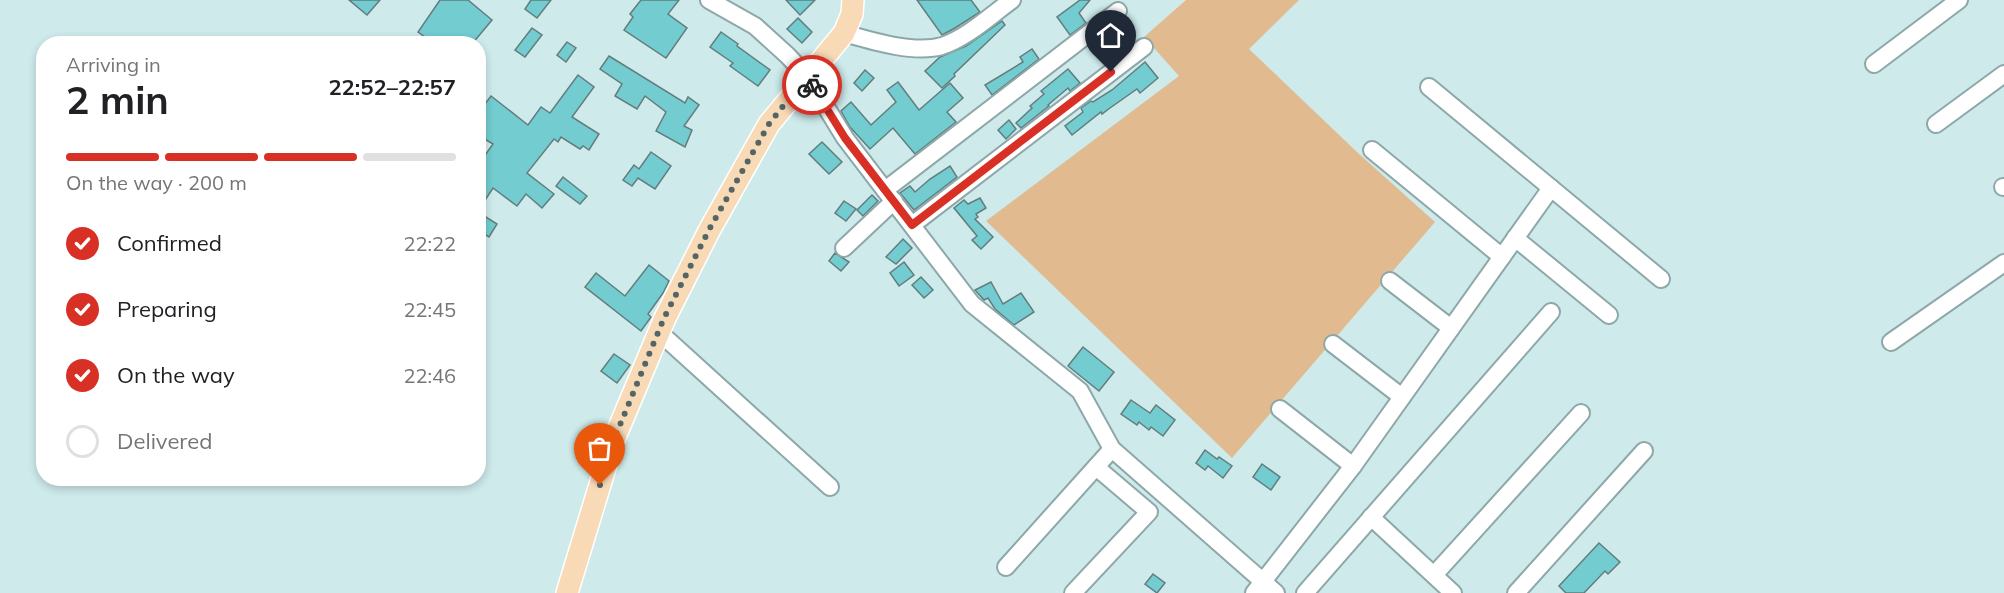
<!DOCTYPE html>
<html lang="en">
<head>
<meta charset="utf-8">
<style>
	body { margin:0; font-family:Mulish,sans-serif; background:#f6f6f6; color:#202124; height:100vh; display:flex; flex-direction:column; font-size:22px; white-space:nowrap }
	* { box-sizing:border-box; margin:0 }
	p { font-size:20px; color:#757577 }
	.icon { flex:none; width:33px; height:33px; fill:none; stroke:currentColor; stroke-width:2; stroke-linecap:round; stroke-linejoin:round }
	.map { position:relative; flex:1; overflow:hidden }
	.sheet { position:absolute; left:36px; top:36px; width:450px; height:450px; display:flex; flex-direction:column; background:#fff; border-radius:24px; box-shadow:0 3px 9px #0003 }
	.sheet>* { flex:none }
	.pin { position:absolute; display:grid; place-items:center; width:51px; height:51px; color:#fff; margin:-62px -26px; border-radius:50% 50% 50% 0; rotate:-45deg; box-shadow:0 0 6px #0007 }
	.pin .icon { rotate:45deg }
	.courier { position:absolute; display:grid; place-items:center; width:60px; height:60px; margin:-30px; border:4px solid #d93025; border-radius:50%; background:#fff; color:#222; box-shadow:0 2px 8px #0007 }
	.head em { font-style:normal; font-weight:700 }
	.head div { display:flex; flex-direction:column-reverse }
	.head { display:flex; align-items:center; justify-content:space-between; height:102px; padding:0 30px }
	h1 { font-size:39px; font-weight:700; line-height:45px }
	.bar { display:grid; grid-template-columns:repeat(4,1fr); gap:9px 6px; align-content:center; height:72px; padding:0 30px }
	.bar i { height:8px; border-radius:4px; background:#e0e0e0 }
	.bar .on { background:#d93025 }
	.bar p { grid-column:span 4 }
	ol { padding:0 30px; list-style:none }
	li { display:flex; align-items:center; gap:18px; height:66px }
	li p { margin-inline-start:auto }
	li .icon { padding:6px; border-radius:50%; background:#d93025; color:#fff; stroke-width:4 }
	li:last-child { color:#757577 }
	li i { width:33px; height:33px; border:3px solid #e0e0e0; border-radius:50% }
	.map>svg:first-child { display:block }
</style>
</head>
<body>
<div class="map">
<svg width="2004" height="593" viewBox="0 0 2004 593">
	<rect width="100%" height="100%" fill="#ceeaeb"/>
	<polygon fill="#e1bb8f" points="1186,0 1299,0 1249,49 1358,153 1435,222 1232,458 986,221 1179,76 1144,37"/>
	<g fill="#72ccd0" stroke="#637d7d" stroke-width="1.5">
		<polygon points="349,0 380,0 367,15"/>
		<polygon points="440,0 468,0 492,20 472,44 435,44 418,32"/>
		<polygon points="531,0 551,0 537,18 525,9"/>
		<polygon points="641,0 679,0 668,14 687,28 666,58 624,30 633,17 630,14"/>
		<polygon points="786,0 815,0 800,15"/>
		<polygon points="917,0 971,0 980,12 955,28 942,35"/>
		<polygon points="1080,0 1090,0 1079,13 1086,23 1070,35 1057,17"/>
		<polygon points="798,18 812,32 802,43 787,29"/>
		<polygon points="1002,21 1005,25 954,74 955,76 942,88 925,71 940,57 966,46"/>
		<polygon points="1117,26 1129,43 1108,57 1097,41"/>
		<polygon points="532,28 542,35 525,57 515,50"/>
		<polygon points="721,32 738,44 737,46 770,70 758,86 730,66 733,63 710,47"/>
		<polygon points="567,42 576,48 566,62 557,55"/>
		<polygon points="1032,49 1039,59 992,95 985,85 1023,62 1020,57"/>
		<polygon points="609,56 685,103 688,97 699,105 684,126 692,130 685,147 656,131 666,112 645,96 637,109 615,96 622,84 600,69"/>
		<polygon points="1145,62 1158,78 1140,93 1137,89 1110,108 1102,114 1101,112 1072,135 1065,126 1083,112 1081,108 1091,101 1093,102 1112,90"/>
		<polygon points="1068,69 1080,83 1070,91 1068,88 1048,105 1049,106 1021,128 1016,123 1032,108 1030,106 1044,94 1041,91"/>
		<polygon points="865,70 874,78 862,91 854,83"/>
		<polygon points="578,75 594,87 572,117 599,134 589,150 583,146 580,149 561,137 558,142 554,139 527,173 554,194 542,208 526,194 517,206 493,188 478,211 478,165 493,144 478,135 478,113 491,96 528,125 541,107 550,113"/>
		<polygon points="898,82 919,110 950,83 963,98 947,112 956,122 915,154 893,128 870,149 850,127 841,111 851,102 871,125 896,102 887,90"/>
		<polygon points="1009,120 1016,129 1006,139 998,130"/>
		<polygon points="822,142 842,162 829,174 809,154"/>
		<polygon points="651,152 671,166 655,189 638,178 632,186 623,180 634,165 639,169"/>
		<polygon points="950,166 957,177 914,210 900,193 910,186 915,192 930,179"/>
		<polygon points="563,177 587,196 580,204 556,186"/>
		<polygon points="872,195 878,201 863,216 857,210"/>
		<polygon points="980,198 986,208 976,214 978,217 975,219 993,237 981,249 972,240 977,236 954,208 964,200 968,204"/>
		<polygon points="844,201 856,209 846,221 835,213"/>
		<polygon points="478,212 497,224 489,237 478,230"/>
		<polygon points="903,239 912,248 896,264 886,257"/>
		<polygon points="835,253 849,262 841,271 829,261"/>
		<polygon points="904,262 914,275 899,286 890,273"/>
		<polygon points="649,265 669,281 663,293 648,314 651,317 641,331 585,287 596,273 625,296"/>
		<polygon points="921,277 933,290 924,298 912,285"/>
		<polygon points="991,282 1003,304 1021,293 1034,312 1014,325 995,309 988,298 984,300 975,290"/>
		<polygon points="1083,347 1114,372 1099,391 1068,366"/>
		<polygon points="614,354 630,365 617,383 601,371"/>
		<polygon points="1131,400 1150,413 1156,405 1175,420 1163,436 1151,427 1149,430 1139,422 1137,425 1121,414"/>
		<polygon points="1205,450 1217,459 1219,457 1232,466 1223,478 1208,466 1205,470 1196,463"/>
		<polygon points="1262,464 1280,477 1271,490 1253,477"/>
		<polygon points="1599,543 1620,562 1608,574 1605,571 1584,593 1566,593 1559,586"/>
		<polygon points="1153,574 1165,583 1157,593 1145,584"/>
	</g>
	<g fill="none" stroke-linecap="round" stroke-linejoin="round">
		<defs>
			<g id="minor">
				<polyline points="709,0 755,26 787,55 807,76 845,138 972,304 1080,391 1112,449 1276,593"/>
				<path d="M844 33C872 41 914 54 942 46 967 38 991 15 1012 0"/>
				<polyline points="1874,64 1959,0"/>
				<polyline points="1429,87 1661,279"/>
				<polyline points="1936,124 2004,74"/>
				<polyline points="1372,150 1502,257"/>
				<polyline points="2003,187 2004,187"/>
				<polyline points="885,190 1118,11"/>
				<polyline points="912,225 1144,47"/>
				<polyline points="1515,238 1609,315"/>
				<polyline points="844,248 894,201"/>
				<polyline points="1390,281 1451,328"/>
				<polyline points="659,332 830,487"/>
				<polyline points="1891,342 2004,263"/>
				<polyline points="1333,344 1402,397"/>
				<polyline points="1280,409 1353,466"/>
				<polyline points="1371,517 1453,593"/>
				<polyline points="1006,567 1112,449"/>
				<polyline points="1434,575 1581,413"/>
				<polyline points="1073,593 1149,512 1096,467"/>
				<polyline points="1254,593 1353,466 1551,188"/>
				<polyline points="1305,593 1551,312"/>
				<polyline points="1516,593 1644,451"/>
			</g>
			<polyline id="major" points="567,593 613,442 665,318 710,229 769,124 844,33 852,14 853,0"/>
		</defs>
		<use href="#minor" stroke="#8ea8a9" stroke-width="20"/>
		<use href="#major" stroke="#fff" stroke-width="24"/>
		<use href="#minor" stroke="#fff" stroke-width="16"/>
		<use href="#major" stroke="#f8dab7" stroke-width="21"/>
	</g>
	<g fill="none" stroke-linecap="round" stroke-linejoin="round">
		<polyline stroke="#546566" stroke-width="6" stroke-dasharray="0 10.8" points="600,485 613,442 664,318 710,228 769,124 807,76 812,85"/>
		<polyline stroke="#d93025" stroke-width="8" points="812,85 845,138 912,225 1111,72"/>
	</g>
</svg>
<div class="pin" style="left:600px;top:485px;background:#ea580c"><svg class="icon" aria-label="bag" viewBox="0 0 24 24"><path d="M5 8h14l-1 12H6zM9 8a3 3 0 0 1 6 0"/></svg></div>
<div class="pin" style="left:1111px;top:72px;background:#1f2937"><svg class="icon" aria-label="home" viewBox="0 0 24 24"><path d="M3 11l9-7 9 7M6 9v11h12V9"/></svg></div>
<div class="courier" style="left:812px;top:85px"><svg class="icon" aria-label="bike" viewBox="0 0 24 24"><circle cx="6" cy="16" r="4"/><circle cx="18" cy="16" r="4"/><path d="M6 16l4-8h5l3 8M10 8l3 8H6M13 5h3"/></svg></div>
<section class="sheet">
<div class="head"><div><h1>2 min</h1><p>Arriving in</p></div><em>22:52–22:57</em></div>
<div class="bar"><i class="on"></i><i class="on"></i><i class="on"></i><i></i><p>On the way · 200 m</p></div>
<ol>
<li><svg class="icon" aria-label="check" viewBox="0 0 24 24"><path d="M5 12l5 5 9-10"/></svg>Confirmed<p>22:22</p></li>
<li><svg class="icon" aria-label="check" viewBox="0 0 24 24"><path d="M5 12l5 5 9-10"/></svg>Preparing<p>22:45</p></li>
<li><svg class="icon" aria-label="check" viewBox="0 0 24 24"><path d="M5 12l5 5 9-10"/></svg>On the way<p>22:46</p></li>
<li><i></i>Delivered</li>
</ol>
</section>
</div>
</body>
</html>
